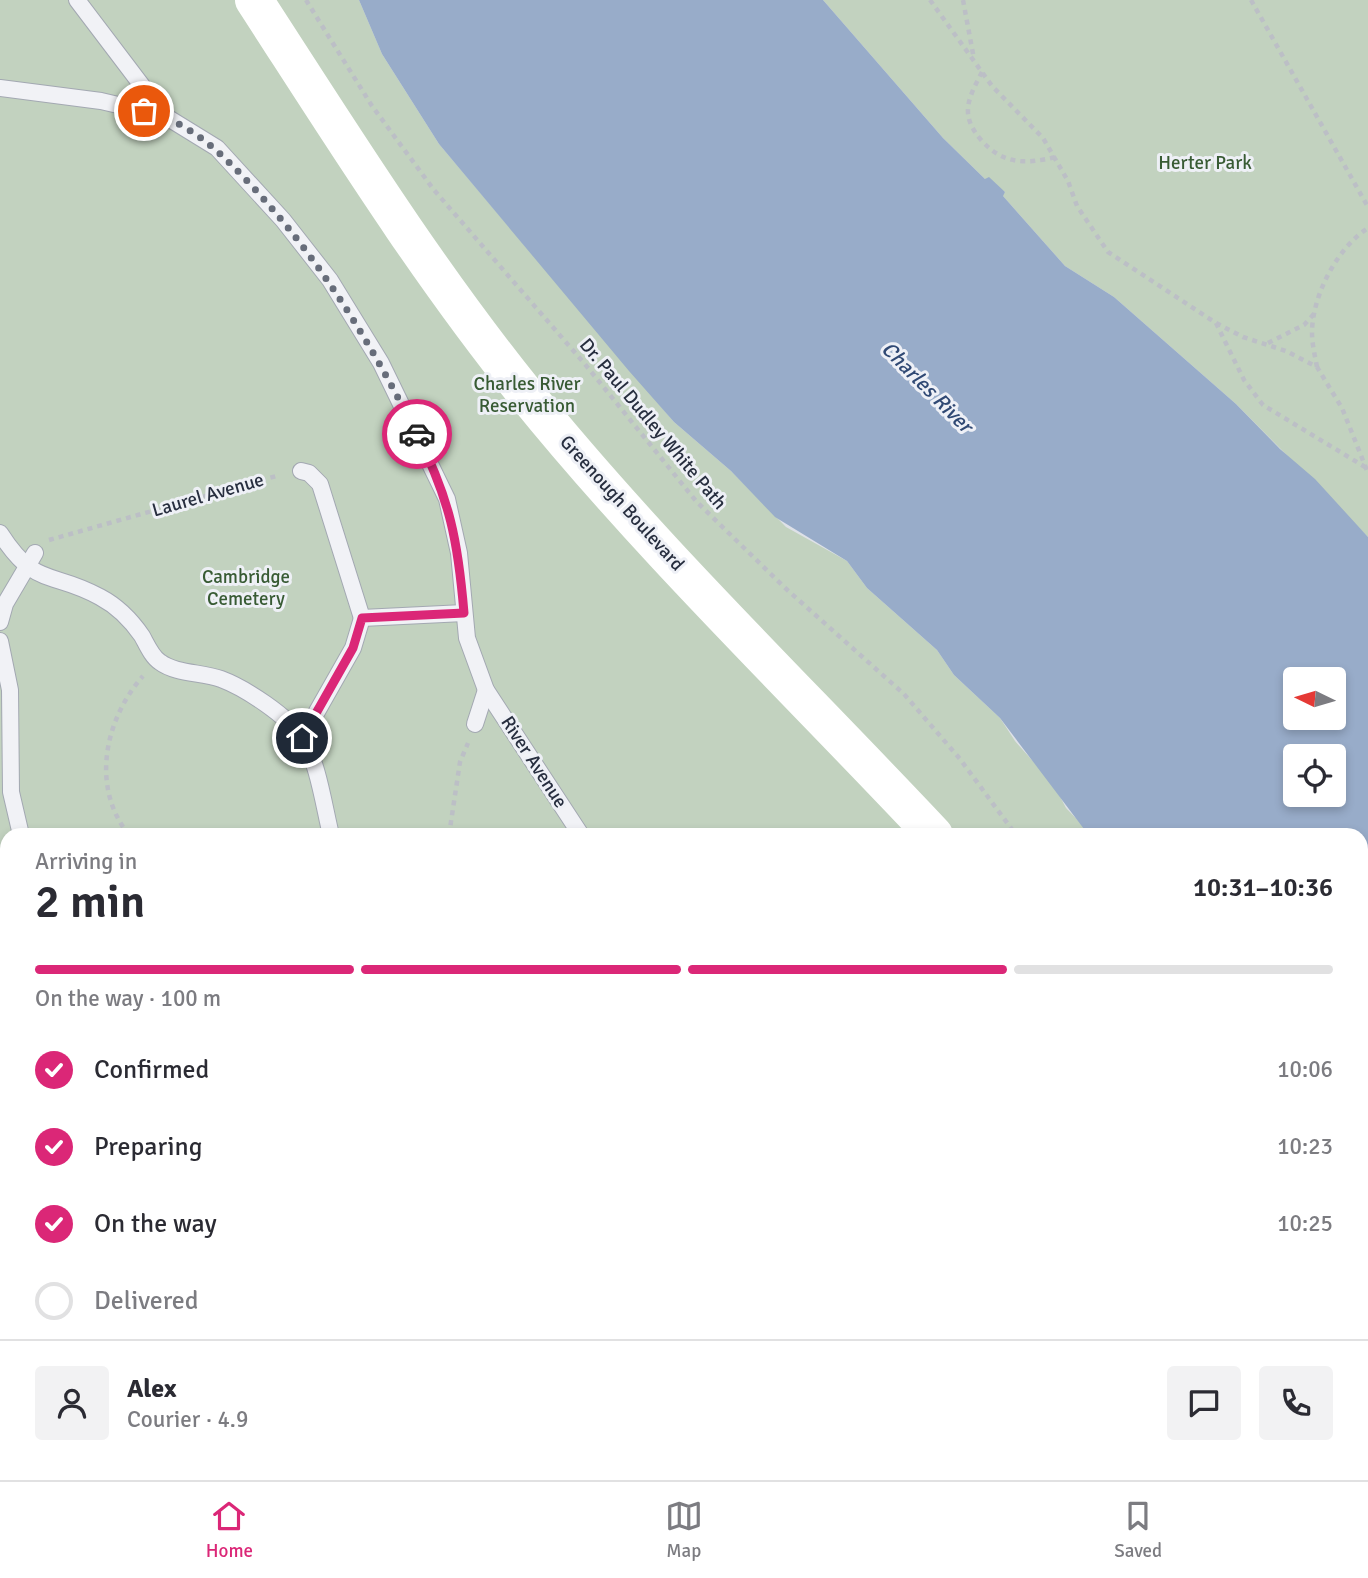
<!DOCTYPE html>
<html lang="en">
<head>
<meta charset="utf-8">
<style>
	body { margin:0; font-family:Signika,sans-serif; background:#f2f2f3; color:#2b2b33; height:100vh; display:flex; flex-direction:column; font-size:26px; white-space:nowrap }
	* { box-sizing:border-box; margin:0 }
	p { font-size:23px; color:#7c7c81 }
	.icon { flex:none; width:38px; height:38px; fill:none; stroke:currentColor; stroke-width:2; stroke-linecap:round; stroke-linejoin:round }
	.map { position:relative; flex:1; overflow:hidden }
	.drawer { position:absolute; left:0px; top:828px; width:1368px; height:653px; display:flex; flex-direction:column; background:#fff; border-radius:21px 21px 0 0; box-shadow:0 4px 10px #0003 }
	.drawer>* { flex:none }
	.needle { width:46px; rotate:275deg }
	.buttons { position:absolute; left:1283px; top:667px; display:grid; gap:14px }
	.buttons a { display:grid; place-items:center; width:63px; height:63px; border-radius:7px; background:#fff; box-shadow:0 4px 10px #0003; font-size:35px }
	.pin { position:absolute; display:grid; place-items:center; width:60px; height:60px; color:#fff; margin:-30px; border:4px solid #fff; border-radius:50%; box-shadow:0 2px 7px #0007 }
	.courier { position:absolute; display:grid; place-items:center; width:70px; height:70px; margin:-35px; border:5px solid #db2777; border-radius:50%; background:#fff; color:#222; box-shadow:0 2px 9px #0007 }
	.overview em { font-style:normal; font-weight:600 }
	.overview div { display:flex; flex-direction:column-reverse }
	.overview { display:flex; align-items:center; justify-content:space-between; height:119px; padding:0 35px }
	h1 { font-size:46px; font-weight:600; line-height:52px }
	.bar { display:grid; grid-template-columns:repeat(4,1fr); gap:10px 7px; align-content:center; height:84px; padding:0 35px }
	.bar i { height:9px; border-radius:5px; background:#e1e1e2 }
	.bar .selected { background:#db2777 }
	.bar p { grid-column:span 4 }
	.line { display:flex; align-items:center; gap:18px; padding:0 35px; border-top:2px solid #e1e1e2 }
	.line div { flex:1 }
	.round { display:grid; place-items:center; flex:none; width:74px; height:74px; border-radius:7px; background:#f2f2f3 }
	ol { padding:0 35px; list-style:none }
	li { display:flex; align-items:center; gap:21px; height:77px }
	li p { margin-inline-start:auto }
	li .icon { padding:7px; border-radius:50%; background:#db2777; color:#fff; stroke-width:4 }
	li:last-child { color:#7c7c81 }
	li i { width:38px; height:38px; border:4px solid #e1e1e2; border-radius:50% }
	.tabs { display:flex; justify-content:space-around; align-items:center; height:98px; border-top:2px solid #e1e1e2; background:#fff; font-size:19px; color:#7c7c81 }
	.tabs a { display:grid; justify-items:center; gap:4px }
	.tabs .selected { color:#db2777 }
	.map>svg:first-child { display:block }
</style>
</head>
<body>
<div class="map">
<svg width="1368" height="1480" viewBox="0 0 1368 1480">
	<rect width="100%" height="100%" fill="#dee1e8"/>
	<g fill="#c2d2bf">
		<polygon points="0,0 359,0 382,54 439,144 674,422 731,471 786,527 847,561 867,588 937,650 954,675 1000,718 1015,741 1054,785 1066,808 1092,835 7,835 7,1474 1362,1474 1362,1146 1368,1154 1368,1480 0,1480"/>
		<polygon points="823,0 1368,0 1368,537 1236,404 1114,297 1065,266 1002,195 1005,192 986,180 943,138"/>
	</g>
	<path fill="#98acc9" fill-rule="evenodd" d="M359 0H823L943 138 985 179 989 177 1005 192 1003 196 1065 266 1114 297 1236 404 1280 449 1315 479 1368 537V1154L1362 1146V835H1092L1084 829 1000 718 954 675 937 650 867 588 847 561 775 517 731 471 674 422 629 371 439 144 382 54ZM1295 679H1334V718H1295ZM1295 756H1334V794H1295Z"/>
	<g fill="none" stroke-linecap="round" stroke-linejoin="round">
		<defs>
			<g id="service">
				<polyline points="77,0 165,116"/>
				<polyline points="0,88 101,101 165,116 217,148 283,220 330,280 381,363 447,499 459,553 467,638 486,690 581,835"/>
				<polyline points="301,471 309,473 320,484 362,618 464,613"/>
				<path d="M0 533C36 589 51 570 100 597 117 606 131 620 142 636 147 645 152 657 160 662 176 674 202 672 221 679 245 688 288 716 302 738 318 761 324 807 331 835"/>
				<polyline points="0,622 5,604 35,553"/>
				<polyline points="0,641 10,690 11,792 21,835"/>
				<polyline points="475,724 486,690"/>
				<polyline points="302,738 353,648 362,618"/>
				<polyline points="0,1095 7,1088"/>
				<polyline points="0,1242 7,1241"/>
				<polyline points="142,1474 142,1480"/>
				<polyline points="840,1474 845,1480"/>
				<polyline points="1213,1474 1213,1480"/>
			</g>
		</defs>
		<use href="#service" stroke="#a3a8b2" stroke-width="18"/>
		<g stroke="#bcbfc6" stroke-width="4.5" stroke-dasharray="5 5" stroke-linecap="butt">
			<polyline points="306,0 372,106 434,190 584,363 696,501 784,587 904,694 960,759 1016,835"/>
			<polyline points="930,0 992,86 1043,138 1068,181 1077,206 1108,252 1216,323 1243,337 1286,351 1317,367 1342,408 1368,473"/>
			<polyline points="963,0 974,59"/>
			<polyline points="1251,0 1368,207"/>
			<path d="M982 72C968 99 959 115 982 141 1004 165 1026 164 1056 157"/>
			<polyline points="1216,323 1244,380 1263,405 1365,467"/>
			<polyline points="1268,343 1304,325 1314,314"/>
			<path d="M1317 367C1315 356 1312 344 1312 333 1312 296 1337 248 1368 228"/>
			<polyline points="49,540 280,475"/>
			<path d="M129 835C90 787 105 719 143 676"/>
			<polyline points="449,835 460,762 468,743"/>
			<polyline points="1362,1265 1368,1275"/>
		</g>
		<use href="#service" stroke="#f1f2f6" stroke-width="16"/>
		<g stroke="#fff" stroke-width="38">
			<path d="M254 0C341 134 425 269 525 393 651 549 797 689 934 835"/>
			<polyline points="1284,1474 1285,1480"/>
		</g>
	</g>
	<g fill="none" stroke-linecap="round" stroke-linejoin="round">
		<path stroke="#676d7a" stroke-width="7" stroke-dasharray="0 12.6" d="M144 111C189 121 221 153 252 186 322 262 370 342 417 434"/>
		<path stroke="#db2777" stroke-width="9" d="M302 738 353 648 362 618 464 613C458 541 450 500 417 434"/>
	</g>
	<g text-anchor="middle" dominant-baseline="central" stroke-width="6" stroke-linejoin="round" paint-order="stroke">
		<g font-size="19" fill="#385b34" stroke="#eef0f6">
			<text x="1205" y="163">Herter Park</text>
			<text x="527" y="384">Charles River<tspan x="527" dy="22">Reservation</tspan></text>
			<text x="246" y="577">Cambridge<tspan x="246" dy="22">Cemetery</tspan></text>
		</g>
		<g font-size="19" fill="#272e3f" stroke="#eef0f6">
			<text transform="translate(653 424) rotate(50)">Dr. Paul Dudley White Path</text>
			<text transform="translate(208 495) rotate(-16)">Laurel Avenue</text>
			<text transform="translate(622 503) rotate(48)">Greenough Boulevard</text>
			<text transform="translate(534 762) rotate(57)">River Avenue</text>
		</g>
		<g font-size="21" font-style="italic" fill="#304974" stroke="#eef0f6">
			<text transform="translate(927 387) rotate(45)">Charles River</text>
		</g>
	</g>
</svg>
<div class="buttons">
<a><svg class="needle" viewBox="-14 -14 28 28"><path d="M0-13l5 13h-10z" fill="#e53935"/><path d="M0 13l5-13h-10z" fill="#7c7c81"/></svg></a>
<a><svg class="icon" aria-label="locate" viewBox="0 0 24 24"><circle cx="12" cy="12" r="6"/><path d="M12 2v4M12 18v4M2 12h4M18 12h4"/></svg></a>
</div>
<div class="pin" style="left:144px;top:111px;background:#ea580c"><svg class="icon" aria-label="bag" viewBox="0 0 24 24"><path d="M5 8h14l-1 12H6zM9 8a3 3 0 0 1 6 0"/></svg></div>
<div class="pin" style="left:302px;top:738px;background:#1f2937"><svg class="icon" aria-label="home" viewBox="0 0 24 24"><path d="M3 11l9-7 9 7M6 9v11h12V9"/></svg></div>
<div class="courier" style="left:417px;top:434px"><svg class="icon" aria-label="car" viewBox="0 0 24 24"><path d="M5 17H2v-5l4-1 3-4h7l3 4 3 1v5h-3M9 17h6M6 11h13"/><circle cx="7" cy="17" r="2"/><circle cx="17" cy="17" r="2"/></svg></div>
<section class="drawer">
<div class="overview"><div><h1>2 min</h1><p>Arriving in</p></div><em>10:31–10:36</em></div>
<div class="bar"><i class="selected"></i><i class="selected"></i><i class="selected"></i><i></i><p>On the way · 100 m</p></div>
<ol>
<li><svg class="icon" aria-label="check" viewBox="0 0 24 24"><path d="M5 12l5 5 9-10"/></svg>Confirmed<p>10:06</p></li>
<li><svg class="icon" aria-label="check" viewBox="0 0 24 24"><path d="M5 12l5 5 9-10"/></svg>Preparing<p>10:23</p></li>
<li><svg class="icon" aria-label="check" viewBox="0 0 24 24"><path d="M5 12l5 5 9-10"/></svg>On the way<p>10:25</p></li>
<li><i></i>Delivered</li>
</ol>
<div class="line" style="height:126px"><a class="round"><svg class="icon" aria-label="person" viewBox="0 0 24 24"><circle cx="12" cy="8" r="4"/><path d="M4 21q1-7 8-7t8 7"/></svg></a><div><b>Alex</b><p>Courier · 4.9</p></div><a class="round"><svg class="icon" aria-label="chat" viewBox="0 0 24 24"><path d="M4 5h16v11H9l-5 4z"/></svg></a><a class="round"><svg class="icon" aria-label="phone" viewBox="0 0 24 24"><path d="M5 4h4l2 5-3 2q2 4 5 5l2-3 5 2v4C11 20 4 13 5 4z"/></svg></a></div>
</section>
</div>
<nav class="tabs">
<a class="selected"><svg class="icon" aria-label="home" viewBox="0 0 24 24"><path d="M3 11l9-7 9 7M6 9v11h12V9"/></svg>Home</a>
<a><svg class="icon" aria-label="map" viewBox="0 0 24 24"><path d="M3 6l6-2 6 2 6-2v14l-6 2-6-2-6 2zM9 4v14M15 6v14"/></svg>Map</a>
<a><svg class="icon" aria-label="saved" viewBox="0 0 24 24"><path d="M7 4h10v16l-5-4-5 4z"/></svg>Saved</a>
</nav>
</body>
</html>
